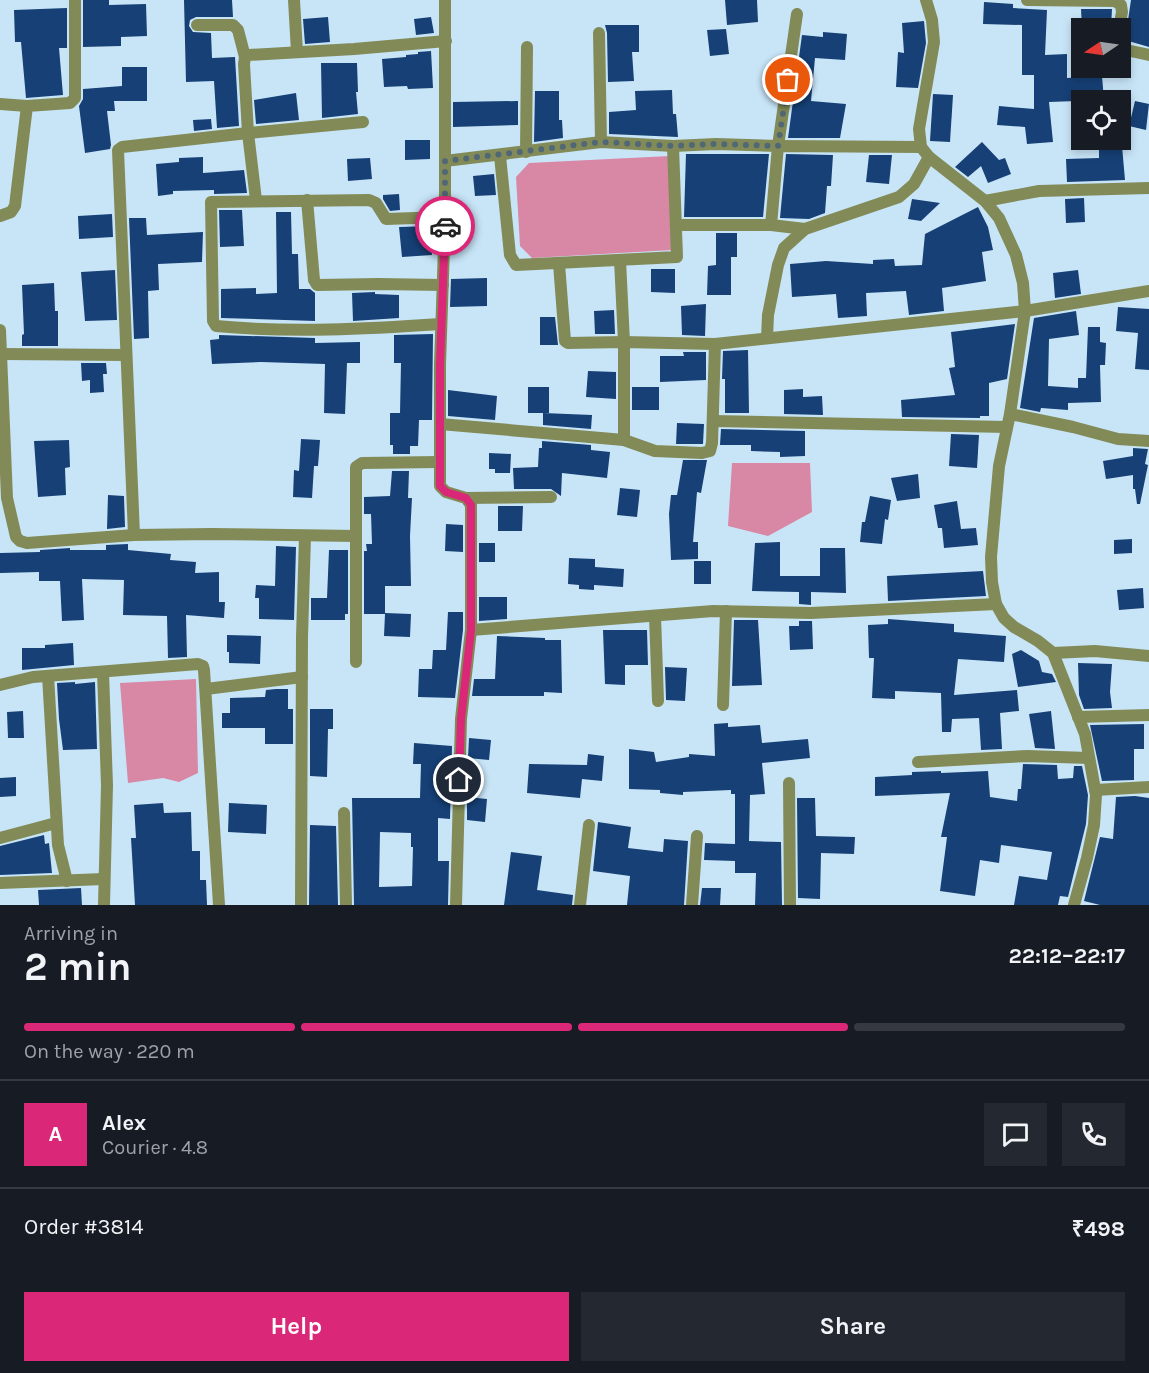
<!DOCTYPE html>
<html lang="en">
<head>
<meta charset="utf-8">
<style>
	body { margin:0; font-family:Karla,sans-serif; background:#242831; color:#f1f3f6; height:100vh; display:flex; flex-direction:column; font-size:22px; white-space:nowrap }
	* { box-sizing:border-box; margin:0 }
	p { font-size:20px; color:#9ea1a6 }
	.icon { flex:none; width:33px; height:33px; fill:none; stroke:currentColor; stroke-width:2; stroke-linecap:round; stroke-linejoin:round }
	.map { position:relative; height:905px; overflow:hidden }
	.sheet { display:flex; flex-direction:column; background:#171b24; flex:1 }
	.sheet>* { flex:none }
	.needle { width:39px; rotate:257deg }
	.tools { position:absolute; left:1071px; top:18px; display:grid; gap:12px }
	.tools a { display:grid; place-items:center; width:60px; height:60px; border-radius:0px; background:#171b24; box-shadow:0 3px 9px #0003; font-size:30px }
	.pin { position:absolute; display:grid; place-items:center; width:51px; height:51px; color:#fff; margin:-26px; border:3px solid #fff; border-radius:50%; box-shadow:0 2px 6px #0007 }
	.courier { position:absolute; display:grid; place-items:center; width:60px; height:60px; margin:-30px; border:4px solid #db2777; border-radius:50%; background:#fff; color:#222; box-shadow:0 2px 8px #0007 }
	.head em { font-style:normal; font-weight:700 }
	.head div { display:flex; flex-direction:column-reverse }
	.head { display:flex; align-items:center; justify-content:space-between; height:102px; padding:0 24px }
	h1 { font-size:39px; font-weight:700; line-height:45px }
	.bar { display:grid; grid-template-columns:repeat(4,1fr); gap:9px 6px; align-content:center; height:72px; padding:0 24px }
	.bar i { height:8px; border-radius:4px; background:#363941 }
	.bar .on { background:#db2777 }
	.bar p { grid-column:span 4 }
	.line { display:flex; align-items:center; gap:15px; padding:0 24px; border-top:2px solid #363941 }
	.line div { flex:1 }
	.round { display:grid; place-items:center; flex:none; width:63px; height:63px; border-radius:0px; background:#242831 }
	.button { display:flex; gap:12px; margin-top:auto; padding:12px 24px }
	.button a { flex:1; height:69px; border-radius:0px; background:#db2777; color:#fff; font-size:24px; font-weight:700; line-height:69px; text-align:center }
	.button a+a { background:#242831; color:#f1f3f6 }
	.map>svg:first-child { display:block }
</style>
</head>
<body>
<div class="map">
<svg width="1149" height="905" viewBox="0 0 1149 905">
	<rect width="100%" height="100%" fill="#c8e5f8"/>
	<g fill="#d887a5">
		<polygon points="670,156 672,250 532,258 520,246 516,177 529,163"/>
		<polygon points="732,463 810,463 812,512 768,536 728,526"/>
		<polygon points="196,679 198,773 179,782 163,778 128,783 120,683"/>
	</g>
	<g fill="#164076" fill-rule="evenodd">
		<polygon points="83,0 109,0 109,5 146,4 147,36 121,37 121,46 83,47"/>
		<polygon points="184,0 232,0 233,17 196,17 190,20 189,26 193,32 211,33 212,58 235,57 239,126 217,128 214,81 186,82"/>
		<polygon points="725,0 757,0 758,22 727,25"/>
		<polygon points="1131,0 1149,0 1149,47 1125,40"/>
		<polygon points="984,2 1013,4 1013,8 1047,10 1045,55 1067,54 1067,78 1102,76 1104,100 1049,102 1053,142 1027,144 1025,127 997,125 999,106 1034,109 1034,75 1022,75 1022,25 983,24"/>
		<polygon points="67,8 67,48 59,48 63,95 26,98 21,42 15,42 14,10"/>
		<polygon points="1081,9 1112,9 1111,28 1082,28"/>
		<polygon points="328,17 330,42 305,44 303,19"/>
		<polygon points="431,17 434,33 416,35 414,19"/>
		<polygon points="924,21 926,43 918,88 896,87 898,52 904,53 902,23"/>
		<polygon points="605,25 639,25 639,52 632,52 634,81 608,82 607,33"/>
		<polygon points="726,29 729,54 710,56 707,30"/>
		<polygon points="823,32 847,34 845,60 815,58 811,101 846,104 840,138 788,138 802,35 823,37"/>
		<polygon points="431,51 433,88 408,89 407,86 384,87 382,59 406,57 406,55 418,54 418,52"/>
		<polygon points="321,63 357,63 358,92 356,92 358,114 322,118"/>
		<polygon points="122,67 147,67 147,101 114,101 115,111 107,111 111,145 110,149 85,153 79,106 83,99 83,89 122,86"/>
		<polygon points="672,90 673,114 676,114 678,137 609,134 609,112 636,110 635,91"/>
		<polygon points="535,91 559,91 559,120 562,120 563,138 534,142"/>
		<polygon points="296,93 299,120 256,124 254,100"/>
		<polygon points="933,94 953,95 950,142 930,141"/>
		<polygon points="518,101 518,125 453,127 453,102"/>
		<polygon points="1135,101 1149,104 1146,130 1129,126"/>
		<polygon points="211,119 212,129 194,131 193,120"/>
		<polygon points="405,140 430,140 430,159 405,160"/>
		<polygon points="982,142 999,160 1005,158 1011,174 988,183 981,166 968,177 955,167"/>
		<polygon points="1099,146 1122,146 1125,180 1067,182 1066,159 1099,158"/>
		<polygon points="686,154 769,154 763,217 684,217"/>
		<polygon points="786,154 833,155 831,186 827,186 825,213 809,219 780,218"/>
		<polygon points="869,155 892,155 889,184 866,182"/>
		<polygon points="203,157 203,173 244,170 247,193 214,194 214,190 173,191 173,194 158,196 156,164 179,162 179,158"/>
		<polygon points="370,158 372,179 348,181 347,159"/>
		<polygon points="494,174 496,195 475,196 473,176"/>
		<polygon points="399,194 400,210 390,211 383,199 383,195"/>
		<polygon points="1084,198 1085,222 1066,223 1065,199"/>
		<polygon points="912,199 940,203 921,221 908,219"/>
		<polygon points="978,207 988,227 993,250 982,252 986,281 942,288 944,311 909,315 906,291 866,293 867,316 838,318 836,294 792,297 790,264 826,261 873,264 873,260 894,259 895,266 922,265 925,234"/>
		<polygon points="219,210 242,210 244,246 220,247"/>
		<polygon points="276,212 291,212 292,254 298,254 299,289 310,289 315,293 315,321 221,318 221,289 256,288 256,294 277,293"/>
		<polygon points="112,214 113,237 79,239 78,216"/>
		<polygon points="129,218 146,218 147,235 203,232 202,262 158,264 159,290 148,291 149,338 134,339"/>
		<polygon points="430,226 432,255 402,257 399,227"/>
		<polygon points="716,233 737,233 737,257 731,257 731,295 707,295 708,266 716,265"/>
		<polygon points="651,269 675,269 675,293 651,292"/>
		<polygon points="115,270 117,320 85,321 81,272"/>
		<polygon points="1078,270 1081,294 1055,298 1053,273"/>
		<polygon points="487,278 487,306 450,307 451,279"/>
		<polygon points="54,283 55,311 58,311 58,346 22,346 22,335 24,334 22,285"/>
		<polygon points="375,292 375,294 399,295 399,318 353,321 352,293"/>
		<polygon points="706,304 705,336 682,335 681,306"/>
		<polygon points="1118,307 1149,309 1149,370 1135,369 1138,333 1116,331"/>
		<polygon points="614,310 615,334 595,334 594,311"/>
		<polygon points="1076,311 1079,335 1049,339 1048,386 1078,388 1078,378 1086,378 1088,327 1100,327 1100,342 1106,343 1105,365 1100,365 1101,402 1068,403 1068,410 1041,408 1040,412 1020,408 1034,318"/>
		<polygon points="540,317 555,317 558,345 540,345"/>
		<polygon points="1015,324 1007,379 989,383 989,416 980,416 980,418 902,417 901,400 955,395 949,368 955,367 951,332"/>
		<polygon points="433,334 432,420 419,420 418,446 410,446 410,454 393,454 393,445 390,445 390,413 400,413 401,363 394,363 394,335"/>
		<polygon points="219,335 315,338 315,343 360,342 360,363 347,363 345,414 324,413 325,364 261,362 212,364 210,340 219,339"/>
		<polygon points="748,350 749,413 725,413 725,379 722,379 723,351"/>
		<polygon points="683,352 706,352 706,380 660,382 660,356 684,356"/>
		<polygon points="81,363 106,363 107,374 103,374 104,392 90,393 90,380 82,381"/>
		<polygon points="588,371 616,372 616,399 586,397"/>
		<rect x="528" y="387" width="21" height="26"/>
		<rect x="632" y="387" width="27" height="23"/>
		<polygon points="803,389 803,397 822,396 823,415 784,414 784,390"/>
		<polygon points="448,390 497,396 495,420 448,416"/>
		<polygon points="543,413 592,415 591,429 543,425"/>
		<polygon points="677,423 704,424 703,444 676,444"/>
		<polygon points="721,429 805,431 805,456 780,457 780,452 751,451 751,445 720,445"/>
		<polygon points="951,434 979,435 977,468 949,466"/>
		<polygon points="301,439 320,440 318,466 314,466 312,498 293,497 294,470 299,471"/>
		<polygon points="69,440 70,467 65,468 66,495 38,497 34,441"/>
		<polygon points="542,441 591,445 591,450 610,452 607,478 562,473 561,496 551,489 514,489 513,468 538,467 539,448 542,448"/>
		<polygon points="1133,448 1148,449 1145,464 1148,465 1140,504 1137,504 1135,489 1133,489 1133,475 1106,479 1103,461 1133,456"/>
		<polygon points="489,453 511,454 510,473 495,473 495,469 489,469"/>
		<polygon points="683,460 707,460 701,493 697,492 693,542 698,542 698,559 671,560 669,514 671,495 677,495"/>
		<polygon points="392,471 409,471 408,498 412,498 410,536 411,586 385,586 385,613 411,614 410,637 384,636 385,614 364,614 364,551 367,551 366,544 372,544 371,514 364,514 364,497 390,496"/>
		<polygon points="918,474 920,498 897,501 891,478"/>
		<polygon points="620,488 640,490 637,517 617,515"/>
		<polygon points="108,495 124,496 125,527 107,529"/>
		<polygon points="870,496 891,500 888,520 885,519 882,544 860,542 862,522 865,522"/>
		<polygon points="957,501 961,529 976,528 978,545 944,548 942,528 938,528 934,505"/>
		<polygon points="498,506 523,506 522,531 498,531"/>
		<polygon points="446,524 463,525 463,552 445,551"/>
		<polygon points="1132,539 1132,553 1114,554 1114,540"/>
		<polygon points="780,542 780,576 820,576 820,548 845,548 846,593 811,592 811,605 799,604 799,592 752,591 755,543"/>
		<rect x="479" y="543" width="16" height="19"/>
		<polygon points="128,544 128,550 171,554 170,560 196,562 195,573 219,572 219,602 225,602 224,618 186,615 187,657 168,658 167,616 123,615 124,580 82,579 84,620 62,621 60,581 39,581 39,572 0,573 0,553 40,552 40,550 70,548 70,550 106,550 106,545"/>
		<polygon points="276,546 296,547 294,620 259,619 259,598 255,598 256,585 275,586"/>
		<polygon points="329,550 348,550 348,614 345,614 345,620 311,620 311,598 327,598"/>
		<polygon points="569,558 595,559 595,567 624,569 623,587 594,585 594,590 579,589 579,585 568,584"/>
		<rect x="694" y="561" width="17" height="23"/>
		<polygon points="983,571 986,596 888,601 887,576"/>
		<polygon points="1143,588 1144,608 1119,610 1117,590"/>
		<polygon points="479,597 507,597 507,619 479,621"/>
		<polygon points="448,612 463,612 463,630 455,698 418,697 419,669 432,669 433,650 446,650"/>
		<polygon points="888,619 954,624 954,632 1006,636 1004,662 958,659 954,695 1017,690 1019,711 1000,713 1002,749 981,750 979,718 952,719 951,732 942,732 941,693 895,691 895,699 872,698 874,658 869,658 868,625 888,624"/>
		<polygon points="734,620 758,620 762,685 732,686"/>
		<polygon points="799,621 812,621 813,649 790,650 789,626 799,626"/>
		<polygon points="603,630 647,630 648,665 625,665 625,685 605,684"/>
		<polygon points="227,635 261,636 260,664 229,663 229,652 227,652"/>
		<polygon points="497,636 545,638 545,640 561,640 562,693 544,692 544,696 472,696 474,679 495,679"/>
		<polygon points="73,643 74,665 22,670 22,648 45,648 45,645"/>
		<polygon points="1021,650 1039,661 1042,672 1052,674 1056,682 1018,687 1012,654"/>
		<polygon points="1078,663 1112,664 1110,692 1112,708 1084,709 1079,695"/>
		<polygon points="665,667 687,668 685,701 666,700"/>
		<polygon points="75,682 75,684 95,682 97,749 63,750 59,719 57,683"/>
		<polygon points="276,689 288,689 288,709 293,709 293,744 265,744 265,728 222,728 222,713 230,713 230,698 265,697 266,690"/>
		<polygon points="310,709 333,709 333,729 328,729 327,777 310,776"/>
		<polygon points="23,711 24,738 8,738 7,712"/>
		<polygon points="1051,711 1055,749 1035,748 1029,714"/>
		<polygon points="728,723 728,727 760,725 762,743 808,739 810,758 762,763 765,794 750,795 749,841 781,842 782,905 755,905 756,873 735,873 735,861 704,860 705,843 735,844 735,794 731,794 731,790 683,792 683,795 660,793 660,790 629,789 629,749 654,752 656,762 689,757 689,754 715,756 714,724"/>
		<polygon points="1144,724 1144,749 1134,749 1134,780 1102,781 1090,725"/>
		<polygon points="469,738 491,740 489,760 468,758"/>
		<path d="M414 743 452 746 450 819 438 818V861H449L448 905H354L352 798H420L421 764H413ZM380 832 411 833V847H413L412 886 379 887Z"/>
		<polygon points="588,754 604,756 602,781 582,779 580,798 527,793 529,764 587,765"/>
		<polygon points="1023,764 1057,765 1058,779 1073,778 1074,766 1082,766 1088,795 1086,824 1068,897 1060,896 1058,905 1014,905 1019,876 1047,880 1052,852 1001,845 999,863 980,860 975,896 940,891 947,837 941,837 950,793 875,796 875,777 912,775 912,772 941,771 941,773 988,771 990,797 1017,801 1018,789 1021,789"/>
		<polygon points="16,777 16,796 0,797 0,778"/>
		<polygon points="1135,796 1149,798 1149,905 1100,905 1084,901 1100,837 1113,839 1116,797"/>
		<polygon points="467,797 487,799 485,822 467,820"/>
		<polygon points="797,798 815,798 816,836 855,837 854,854 821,853 820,899 798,898"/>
		<polygon points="163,803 164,813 191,812 192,851 200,851 200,880 206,880 207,905 135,905 131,838 136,838 134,805"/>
		<polygon points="229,803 267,805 266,834 228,832"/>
		<polygon points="598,822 631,827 628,848 663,852 664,839 688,841 684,905 627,905 630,876 593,871"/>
		<polygon points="310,825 336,826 338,905 309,905"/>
		<polygon points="44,835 45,844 49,843 52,873 0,875 0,846"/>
		<polygon points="511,852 542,856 537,890 573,895 572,905 504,905"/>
		<polygon points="81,888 82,905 39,905 38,890"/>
		<polygon points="702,888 721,888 720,905 700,905"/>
	</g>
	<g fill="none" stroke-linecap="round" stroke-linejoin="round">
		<g stroke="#828b57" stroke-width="12">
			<polyline points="294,0 297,52"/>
			<polyline points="445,0 445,217 440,365 440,486 446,492 466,498 471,505 471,630 461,719 456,905"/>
			<polyline points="926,0 932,20 934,42 919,129 921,147 929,157 985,201 999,218 1016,255 1023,283 1025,311 1010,414 999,466 991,557 992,582 996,604 1004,618 1014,627 1038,641 1053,653 1085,734 1096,795 1094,825 1087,858 1074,905"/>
			<polyline points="1027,0 1115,1 1121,5 1122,12 1119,28"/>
			<polyline points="197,25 233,25 238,30 245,57"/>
			<polyline points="599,33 601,142"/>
			<polyline points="1120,46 1126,50 1149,55"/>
			<polyline points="0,104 27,106"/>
			<polyline points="526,152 527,47"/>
			<polyline points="500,156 510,255 516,265 677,257 673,146"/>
			<polyline points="445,161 601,142 673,146 716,144 778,146 797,14"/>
			<polyline points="256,200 248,133 363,122"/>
			<polyline points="307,200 314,280 317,285 378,284 443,285"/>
			<polyline points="985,201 1039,191 1149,188"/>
			<polyline points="0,216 11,212 15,206 27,106 70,103 75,98 75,0"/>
			<polyline points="677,225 771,225"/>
			<polyline points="805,229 771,225 778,146 921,147"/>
			<polyline points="620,260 624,342 624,440"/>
			<polyline points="559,264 565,341 568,343 624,342 715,344"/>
			<path d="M441 324C367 329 291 333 216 326L213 321 211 202 369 200 376 203 386 219 445 217"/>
			<polyline points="0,330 7,498 16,537 20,541 27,543 134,535 211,534 356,536"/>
			<polyline points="767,338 768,315 778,265 784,248 805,229 899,197 914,184 929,157"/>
			<polyline points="1,354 126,355"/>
			<polyline points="1010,414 1073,427 1118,439 1149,441"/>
			<polyline points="713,421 1007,427"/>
			<polyline points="440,424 624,440 655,451 702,453 710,451 712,443 715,344 1025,311 1149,291"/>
			<polyline points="466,498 551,497"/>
			<polyline points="134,535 118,150 122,147 248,133 244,64 245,57 249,55 354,49 446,41"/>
			<polyline points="655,616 658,701"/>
			<polyline points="471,630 713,611 811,613 996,604"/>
			<polyline points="1053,653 1095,651 1149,656"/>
			<polyline points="356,662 356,467 362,463 439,462"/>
			<polyline points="103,672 107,785 104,905"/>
			<polyline points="48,676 58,845 67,881"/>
			<polyline points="0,685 33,677 198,664 203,666 204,670 219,905"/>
			<polyline points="206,689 302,677"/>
			<polyline points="723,705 726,611"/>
			<polyline points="1078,717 1149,715"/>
			<polyline points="918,762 1027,756 1089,758"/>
			<polyline points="789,783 790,905"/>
			<polyline points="1095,790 1149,787"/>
			<polyline points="344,813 346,905"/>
			<polyline points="0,838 56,823"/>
			<polyline points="0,883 104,879"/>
			<polyline points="301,905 302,637 305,536"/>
			<polyline points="580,905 589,825"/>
			<polyline points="692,905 697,836"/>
		</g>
	</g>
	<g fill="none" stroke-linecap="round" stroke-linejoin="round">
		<polyline stroke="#506775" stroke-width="6" stroke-dasharray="0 10.8" points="445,226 445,161 601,142 673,146 716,144 778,146 788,80"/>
		<polyline stroke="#db2777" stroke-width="8" points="445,226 440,365 440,486 446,492 466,498 471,505 471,630 461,719 459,780"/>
	</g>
</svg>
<div class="tools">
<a><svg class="needle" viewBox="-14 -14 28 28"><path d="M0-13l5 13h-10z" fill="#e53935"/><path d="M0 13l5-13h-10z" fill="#9ea1a6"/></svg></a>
<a><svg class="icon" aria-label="locate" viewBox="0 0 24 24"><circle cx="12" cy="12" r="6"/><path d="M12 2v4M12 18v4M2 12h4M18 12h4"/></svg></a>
</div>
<div class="pin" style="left:788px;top:80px;background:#ea580c"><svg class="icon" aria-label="bag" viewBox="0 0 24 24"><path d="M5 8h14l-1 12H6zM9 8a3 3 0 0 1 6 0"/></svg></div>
<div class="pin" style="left:459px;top:780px;background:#1f2937"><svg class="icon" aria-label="home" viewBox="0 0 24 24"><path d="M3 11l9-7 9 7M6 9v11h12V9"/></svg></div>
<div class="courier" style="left:445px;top:226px"><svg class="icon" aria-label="car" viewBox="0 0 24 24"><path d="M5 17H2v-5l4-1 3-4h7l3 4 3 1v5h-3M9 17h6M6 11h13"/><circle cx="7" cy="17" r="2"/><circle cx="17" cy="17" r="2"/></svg></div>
</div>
<section class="sheet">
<div class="head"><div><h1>2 min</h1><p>Arriving in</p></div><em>22:12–22:17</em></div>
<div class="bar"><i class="on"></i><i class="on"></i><i class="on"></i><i></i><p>On the way · 220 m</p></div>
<div class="line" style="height:108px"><b class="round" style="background:#db2777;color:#fff">A</b><div><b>Alex</b><p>Courier · 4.8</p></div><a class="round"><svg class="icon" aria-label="chat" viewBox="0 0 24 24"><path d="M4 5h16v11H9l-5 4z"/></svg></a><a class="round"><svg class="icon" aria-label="phone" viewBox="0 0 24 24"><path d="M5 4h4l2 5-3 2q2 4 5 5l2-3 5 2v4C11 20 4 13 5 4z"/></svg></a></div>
<div class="line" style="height:78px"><div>Order #3814</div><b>₹498</b></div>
<div class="button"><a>Help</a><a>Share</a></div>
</section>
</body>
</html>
